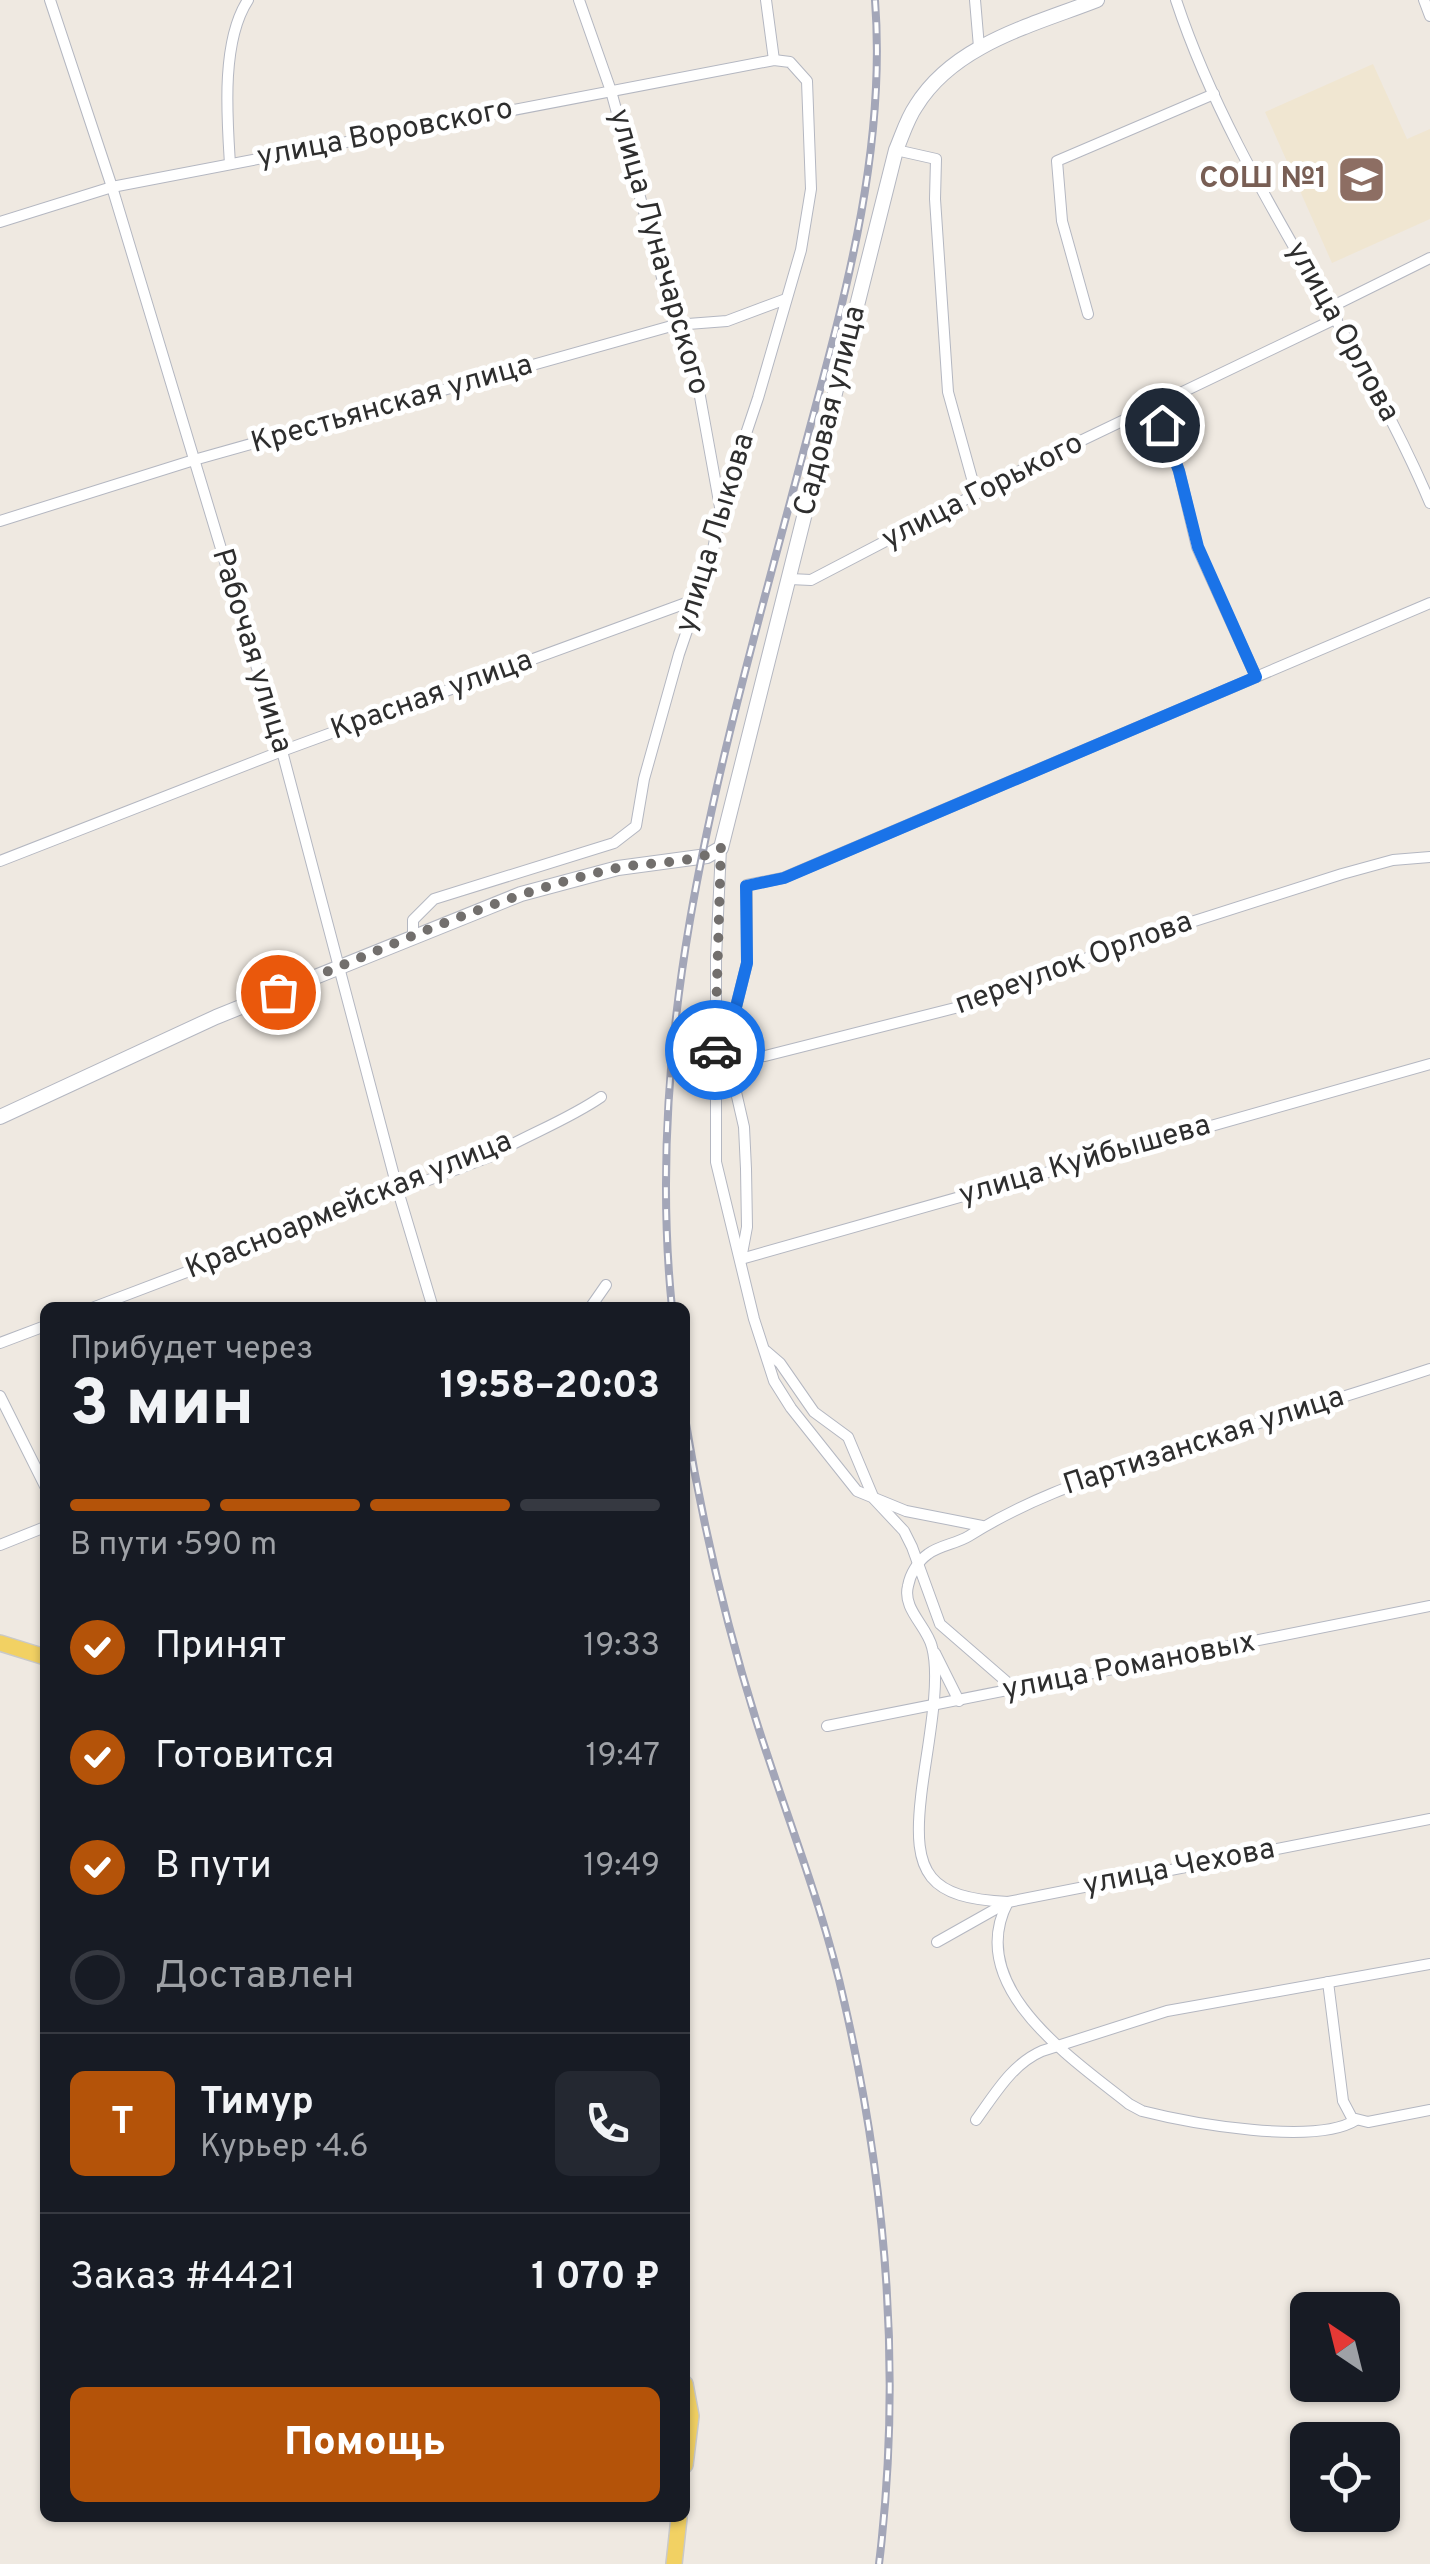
<!DOCTYPE html>
<html lang="ru">
<head>
<meta charset="utf-8">
<style>
	body { margin:0; font-family:Overpass,sans-serif; background:#242831; color:#f1f3f6; height:100vh; display:flex; flex-direction:column; font-size:38px; white-space:nowrap }
	* { box-sizing:border-box; margin:0 }
	p { font-size:32px; color:#9ea1a6 }
	.icon { flex:none; width:55px; height:55px; fill:none; stroke:currentColor; stroke-width:2; stroke-linecap:round; stroke-linejoin:round }
	.map { position:relative; flex:1; overflow:hidden }
	.drawer { position:absolute; left:40px; top:1302px; width:650px; height:1220px; display:flex; flex-direction:column; background:#171b24; border-radius:15px; box-shadow:0 2px 8px #0004 }
	.drawer>* { flex:none }
	.needle { width:65px; rotate:325deg }
	.tools { position:absolute; left:1290px; top:2292px; display:grid; gap:20px }
	.tools a { display:grid; place-items:center; width:110px; height:110px; border-radius:15px; background:#171b24; box-shadow:0 2px 8px #0004; font-size:50px }
	.pin { position:absolute; display:grid; place-items:center; width:85px; height:85px; color:#fff; margin:-42px; border:5px solid #fff; border-radius:50%; box-shadow:0 2px 10px #0007 }
	.courier { position:absolute; display:grid; place-items:center; width:100px; height:100px; margin:-50px; border:8px solid #1a73e8; border-radius:50%; background:#fff; color:#222; box-shadow:0 2px 12px #0007 }
	.overview em { font-style:normal; font-weight:800 }
	.overview div { display:flex; flex-direction:column-reverse }
	.overview { display:flex; align-items:center; justify-content:space-between; height:170px; padding:0 30px }
	h1 { font-size:65px; font-weight:800; line-height:75px }
	.bar { display:grid; grid-template-columns:repeat(4,1fr); gap:15px 10px; align-content:center; height:120px; padding:0 30px }
	.bar i { height:12px; border-radius:8px; background:#363941 }
	.bar .selected { background:#b45309 }
	.bar p { grid-column:span 4 }
	.line { display:flex; align-items:center; gap:25px; padding:0 30px; border-top:2px solid #363941 }
	.line div { flex:1 }
	.round { display:grid; place-items:center; flex:none; width:105px; height:105px; border-radius:15px; background:#242831 }
	ol { padding:0 30px; list-style:none }
	li { display:flex; align-items:center; gap:30px; height:110px }
	li p { margin-inline-start:auto }
	li .icon { padding:10px; border-radius:50%; background:#b45309; color:#fff; stroke-width:4 }
	li:last-child { color:#9ea1a6 }
	li i { width:55px; height:55px; border:5px solid #363941; border-radius:50% }
	.primary-button { display:flex; gap:20px; margin-top:auto; padding:20px 30px }
	.primary-button a { flex:1; height:115px; border-radius:15px; background:#b45309; color:#fff; font-size:40px; font-weight:800; line-height:115px; text-align:center }
	.map>svg:first-child { display:block }
</style>
</head>
<body>
<div class="map">
<svg width="1430" height="2564" viewBox="0 0 1430 2564">
	<rect width="100%" height="100%" fill="#efe9e1"/>
	<polygon fill="#f0e6d1" points="1373,64 1407,139 1430,129 1430,219 1332,263 1265,112"/>
	<g fill="none" stroke-linecap="round" stroke-linejoin="round">
		<defs>
			<g id="street">
				<polyline points="50,0 112,187 282,751 398,1191 433,1308"/>
				<polyline points="579,0 611,91 675,325 699,391 720,507"/>
				<polyline points="766,0 774,60"/>
				<polyline points="975,0 979,47"/>
				<path d="M1176 0C1235 179 1357 330 1430 503"/>
				<polyline points="1424,0 1430,16"/>
				<polyline points="896,150 936,159 935,199 948,392 976,493"/>
				<path d="M230 164C227 117 221 41 248 0"/>
				<polyline points="0,222 112,187 774,60 790,62 807,81 811,189 801,250 758,398 721,508 711,560 679,654 644,779 636,826 614,843 434,899 413,920 413,937"/>
				<polyline points="1331,307 1430,258"/>
				<polyline points="1088,314 1062,221 1057,161 1214,94"/>
				<polyline points="1156,405 1179,471 1197,547 1256,677"/>
				<polyline points="0,521 194,460 675,325 727,321 786,299"/>
				<polyline points="790,579 811,580 1045,458 1337,318"/>
				<polyline points="721,848 716,958 716,1162 754,1319 774,1381 791,1408 857,1491 906,1511 982,1526"/>
				<polyline points="0,861 282,751 697,599"/>
				<polyline points="715,1055 765,1056 955,1008 1135,940 1342,874 1393,860 1430,857"/>
				<polyline points="741,1259 747,1227 746,1169 744,1127 733,1079 733,1055 734,1015 747,963 747,885 783,878 1430,603"/>
				<polyline points="741,1259 1430,1064"/>
				<path d="M92 1308 489 1157C526 1135 566 1121 601 1097"/>
				<polyline points="590,1308 606,1285"/>
				<polyline points="0,1343 45,1326"/>
				<polyline points="766,1351 780,1363 814,1412 848,1437 874,1499 904,1531 912,1547 940,1624 1016,1690"/>
				<polyline points="0,1396 45,1486"/>
				<polyline points="0,1545 45,1527"/>
				<polyline points="935,1653 959,1701"/>
				<polyline points="827,1726 1430,1606"/>
				<polyline points="937,1942 1008,1902 1430,1819"/>
				<polyline points="1328,1982 1343,2101 1352,2118 1368,2122 1430,2110"/>
				<path d="M976 2120C995 2094 1012 2064 1042 2051L1167 2011 1430 1964"/>
				<path d="M1356 2120C1315 2146 1189 2123 1142 2111L1129 2104C1074 2060 963 1987 1008 1902 929 1898 912 1875 921 1797 925 1757 942 1684 932 1647 927 1626 902 1609 908 1586 910 1574 918 1561 928 1554 940 1545 956 1544 969 1536 1029 1498 1089 1479 1156 1456 1247 1426 1339 1399 1430 1369"/>
			</g>
			<path id="secondary" d="M0 1117 216 1017 521 894 618 868 707 856 721 848 896 150C902 136 907 119 916 106 954 44 1033 25 1097 0"/>
			<g id="primary">
				<polyline points="0,1643 45,1657"/>
				<polyline points="685,2384 691,2416 685,2465"/>
				<polyline points="674,2564 679,2518"/>
			</g>
		</defs>
		<use href="#street" stroke="#b4b7c1" stroke-width="12"/>
		<use href="#secondary" stroke="#b4b7c1" stroke-width="16"/>
		<use href="#primary" stroke="#c9c9c9" stroke-width="18"/>
		<use href="#street" stroke="#fff" stroke-width="10"/>
		<use href="#secondary" stroke="#fff" stroke-width="14"/>
		<use href="#primary" stroke="#f2d163" stroke-width="15"/>
		<defs>
			<g id="rail">
				<path d="M672 1308C642 1012 727 742 801 461 841 310 887 157 875 0"/>
				<path d="M685 1418C702 1521 725 1621 756 1720 785 1813 823 1906 844 2001 887 2187 902 2375 879 2564"/>
			</g>
		</defs>
		<use href="#rail" stroke="#a3a6b8" stroke-width="8"/>
		<use href="#rail" stroke="#fff" stroke-width="4" stroke-dasharray="11" stroke-linecap="butt"/>
	</g>
	<g fill="none" stroke-linecap="round" stroke-linejoin="round">
		<path stroke="#726f6d" stroke-width="10" stroke-dasharray="0 18" d="M278 992C389 947 499 894 617 868 646 862 699 864 721 848L715 1050"/>
		<polyline stroke="#1a73e8" stroke-width="12" points="715,1050 715,1054 733,1055 734,1015 747,963 746,886 784,878 1256,677 1198,547 1179,471 1162,425"/>
	</g>
	<defs>
		<symbol id="school-square" viewBox="-11 -11 22 22"><rect x="-9" y="-9" width="18" height="18" rx="4" fill="#8d6e63" stroke="#fff"/><path d="M0-5L7-2L0 1L-7-2ZM-4 1L0 2.5L4 1V4Q0 6-4 4Z" fill="#fff"/></symbol>
	</defs>
	<g fill-rule="evenodd">
		<use href="#school-square" x="1334" y="152" width="55" height="55"/>
	</g>
	<g text-anchor="middle" dominant-baseline="central" stroke-width="10" stroke-linejoin="round" paint-order="stroke">
		<g font-size="30" fill="#2e2e2e" stroke="#fff">
			<text transform="translate(385 134) rotate(-11)">улица Воровского</text>
			<text transform="translate(658 252) rotate(74)">улица Луначарского</text>
			<text transform="translate(1342 332) rotate(61)">улица Орлова</text>
			<text transform="translate(392 405) rotate(-16)">Крестьянская улица</text>
			<text transform="translate(831 411) rotate(-76)">Садовая улица</text>
			<text transform="translate(983 492) rotate(-27)">улица Горького</text>
			<text transform="translate(716 533) rotate(-73)">улица Лыкова</text>
			<text transform="translate(251 651) rotate(73)">Рабочая улица</text>
			<text transform="translate(432 696) rotate(-20)">Красная улица</text>
			<text transform="translate(1074 964) rotate(-20)">переулок Орлова</text>
			<text transform="translate(1085 1161) rotate(-16)">улица Куйбышева</text>
			<text transform="translate(349 1206) rotate(-22)">Красноармейская улица</text>
			<text transform="translate(1204 1442) rotate(-18)">Партизанская улица</text>
			<text transform="translate(1129 1667) rotate(-11)">улица Романовых</text>
			<text transform="translate(1179 1868) rotate(-11)">улица Чехова</text>
		</g>
		<g font-size="30" font-weight="bold" fill="#785e54" stroke="#fff" text-anchor="end">
			<text x="1327" y="179">СОШ №1</text>
		</g>
	</g>
</svg>
<div class="tools">
<a><svg class="needle" viewBox="-14 -14 28 28"><path d="M0-13l5 13h-10z" fill="#e53935"/><path d="M0 13l5-13h-10z" fill="#9ea1a6"/></svg></a>
<a><svg class="icon" aria-label="locate" viewBox="0 0 24 24"><circle cx="12" cy="12" r="6"/><path d="M12 2v4M12 18v4M2 12h4M18 12h4"/></svg></a>
</div>
<div class="pin" style="left:278px;top:992px;background:#ea580c"><svg class="icon" aria-label="bag" viewBox="0 0 24 24"><path d="M5 8h14l-1 12H6zM9 8a3 3 0 0 1 6 0"/></svg></div>
<div class="pin" style="left:1162px;top:425px;background:#1f2937"><svg class="icon" aria-label="home" viewBox="0 0 24 24"><path d="M3 11l9-7 9 7M6 9v11h12V9"/></svg></div>
<div class="courier" style="left:715px;top:1050px"><svg class="icon" aria-label="car" viewBox="0 0 24 24"><path d="M5 17H2v-5l4-1 3-4h7l3 4 3 1v5h-3M9 17h6M6 11h13"/><circle cx="7" cy="17" r="2"/><circle cx="17" cy="17" r="2"/></svg></div>
<section class="drawer">
<div class="overview"><div><h1>3 мин</h1><p>Прибудет через</p></div><em>19:58–20:03</em></div>
<div class="bar"><i class="selected"></i><i class="selected"></i><i class="selected"></i><i></i><p>В пути · 590 m</p></div>
<ol>
<li><svg class="icon" aria-label="check" viewBox="0 0 24 24"><path d="M5 12l5 5 9-10"/></svg>Принят<p>19:33</p></li>
<li><svg class="icon" aria-label="check" viewBox="0 0 24 24"><path d="M5 12l5 5 9-10"/></svg>Готовится<p>19:47</p></li>
<li><svg class="icon" aria-label="check" viewBox="0 0 24 24"><path d="M5 12l5 5 9-10"/></svg>В пути<p>19:49</p></li>
<li><i></i>Доставлен</li>
</ol>
<div class="line" style="height:180px"><b class="round" style="background:#b45309;color:#fff">Т</b><div><b>Тимур</b><p>Курьер · 4.6</p></div><a class="round"><svg class="icon" aria-label="phone" viewBox="0 0 24 24"><path d="M5 4h4l2 5-3 2q2 4 5 5l2-3 5 2v4C11 20 4 13 5 4z"/></svg></a></div>
<div class="line" style="height:130px"><div>Заказ #4421</div><b>1 070 ₽</b></div>
<div class="primary-button"><a>Помощь</a></div>
</section>
</div>
</body>
</html>
